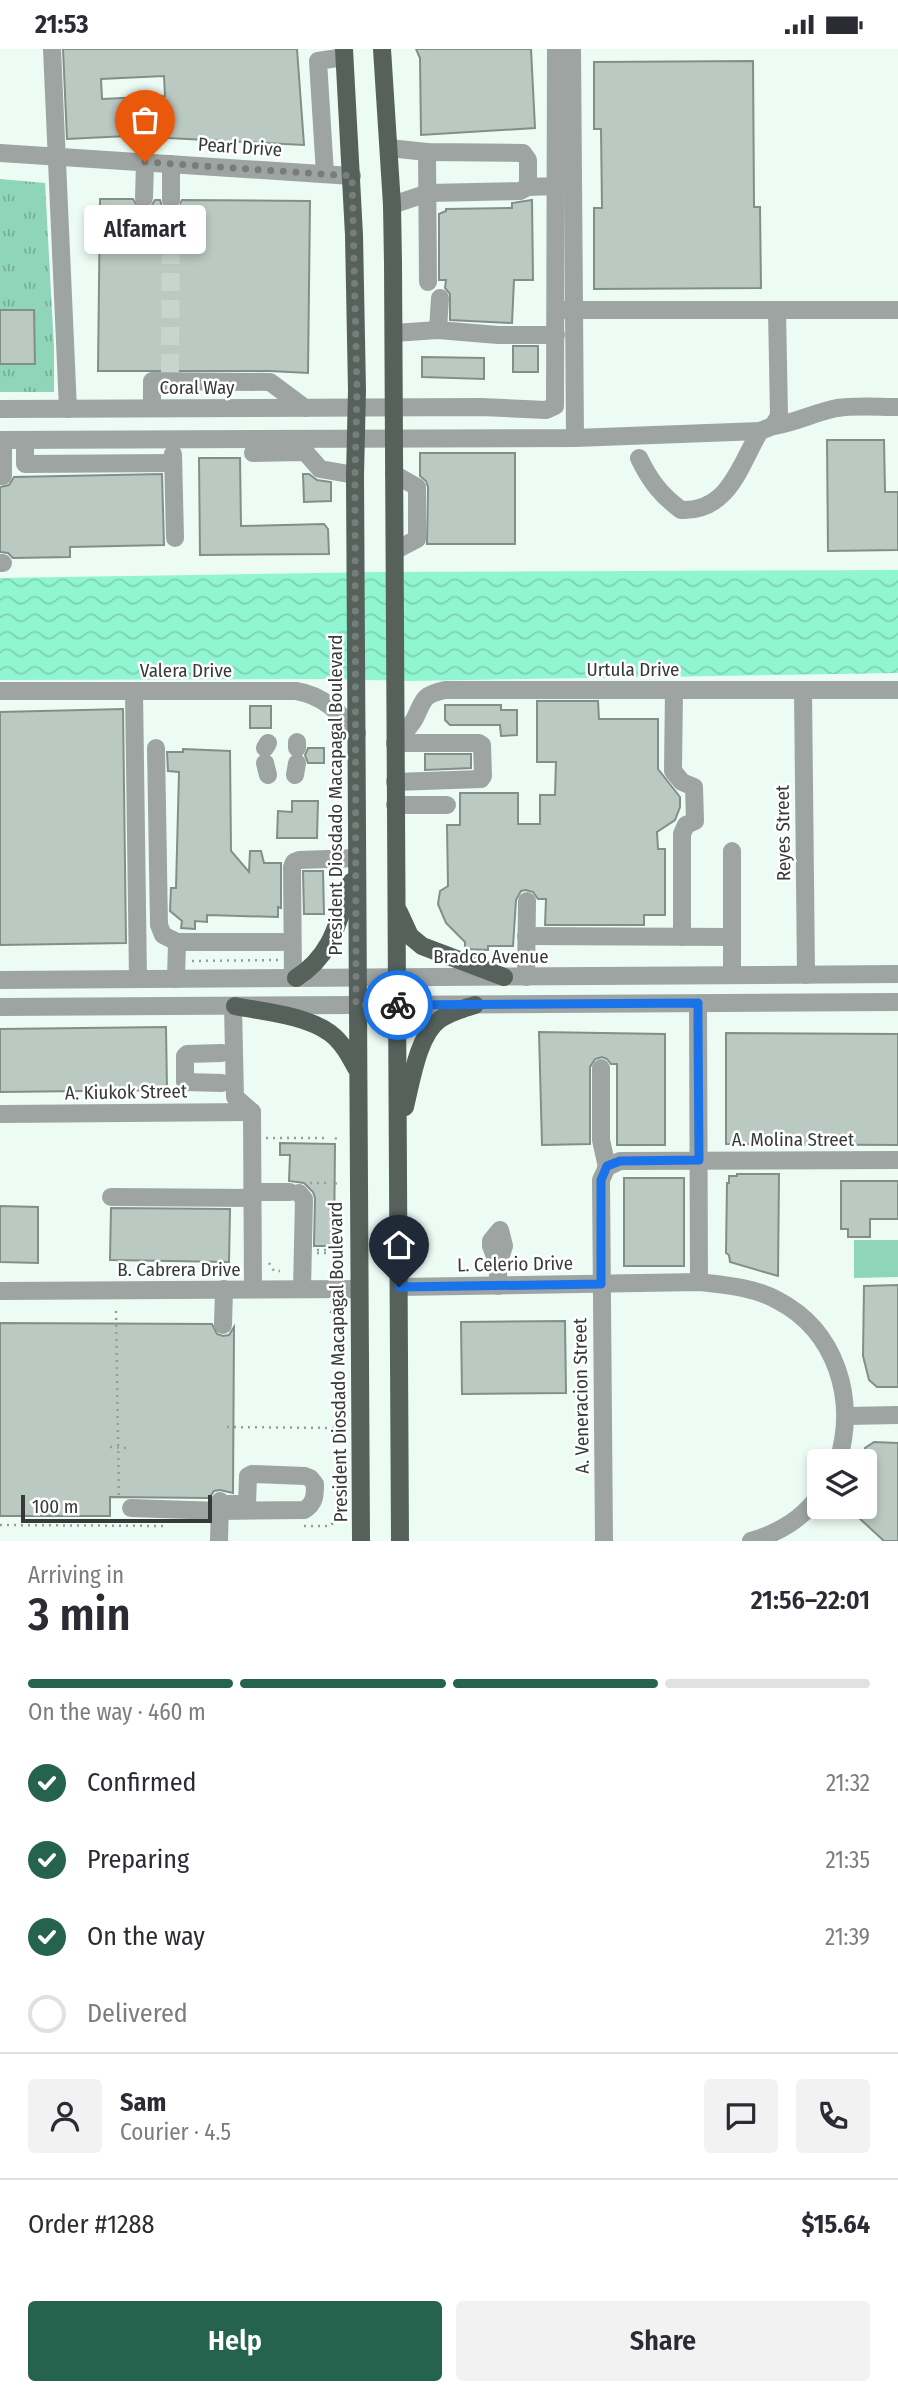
<!DOCTYPE html>
<html lang="en">
<head>
<meta charset="utf-8">
<style>
	body { margin:0; font-family:"Fira Sans Condensed",sans-serif; background:#f2f2f3; color:#2b2b33; height:100vh; display:flex; flex-direction:column; font-size:26px; white-space:nowrap }
	* { box-sizing:border-box; margin:0 }
	p { font-size:23px; color:#7c7c81 }
	.icon { flex:none; width:38px; height:38px; fill:none; stroke:currentColor; stroke-width:2; stroke-linecap:round; stroke-linejoin:round }
	.map { position:relative; height:1492px; overflow:hidden }
	.details { display:flex; flex-direction:column; background:#fff; flex:1 }
	.details>* { flex:none }
	.fabs { position:absolute; left:807px; top:1400px; display:grid; gap:14px }
	.fabs a { display:grid; place-items:center; width:70px; height:70px; border-radius:7px; background:#fff; box-shadow:0 4px 10px #0003; font-size:35px }
	.scale { position:absolute; left:21px; bottom:18px; width:191px; box-sizing:border-box; padding-left:7px; border:4px solid #363b39; border-top:0; font-size:19px; line-height:24px; white-space:nowrap; color:#363b39; -webkit-text-stroke:5px #fff; paint-order:stroke }
	.pin { position:absolute; display:grid; place-items:center; width:60px; height:60px; color:#fff; margin:-72px -30px; border-radius:50% 50% 50% 0; rotate:-45deg; box-shadow:0 0 7px #0007 }
	.pin .icon { rotate:45deg }
	.courier { position:absolute; display:grid; place-items:center; width:70px; height:70px; margin:-35px; border:5px solid #1a73e8; border-radius:50%; background:#fff; color:#222; box-shadow:0 2px 9px #0007 }
	.bubble { position:absolute; height:49px; border-radius:7px; background:#fff; box-shadow:0 4px 10px #0003; font-size:23px; font-weight:600; line-height:49px; text-align:center }
	.overview em { font-style:normal; font-weight:600 }
	.overview div { display:flex; flex-direction:column-reverse }
	.overview { display:flex; align-items:center; justify-content:space-between; height:119px; padding:0 28px }
	h1 { font-size:46px; font-weight:600; line-height:52px }
	.bar { display:grid; grid-template-columns:repeat(4,1fr); gap:10px 7px; align-content:center; height:84px; padding:0 28px }
	.bar i { height:9px; border-radius:5px; background:#e1e1e2 }
	.bar .current { background:#25634f }
	.bar p { grid-column:span 4 }
	.line { display:flex; align-items:center; gap:18px; padding:0 28px; border-top:2px solid #e1e1e2 }
	.line div { flex:1 }
	.round { display:grid; place-items:center; flex:none; width:74px; height:74px; border-radius:7px; background:#f2f2f3 }
	ol { padding:0 28px; list-style:none }
	li { display:flex; align-items:center; gap:21px; height:77px }
	li p { margin-inline-start:auto }
	li .icon { padding:7px; border-radius:50%; background:#25634f; color:#fff; stroke-width:4 }
	li:last-child { color:#7c7c81 }
	li i { width:38px; height:38px; border:4px solid #e1e1e2; border-radius:50% }
	.button { display:flex; gap:14px; margin-top:auto; padding:14px 28px }
	.button a { flex:1; height:80px; border-radius:7px; background:#25634f; color:#fff; font-size:28px; font-weight:600; line-height:80px; text-align:center }
	.button a+a { background:#f2f2f3; color:#2b2b33 }
	.status { display:flex; justify-content:space-between; align-items:center; height:49px; padding:0 35px; background:#fff; direction:ltr }
	.status svg { height:19px; fill:currentColor }
	.map>svg:first-child { display:block }
</style>
</head>
<body>
<div class="status"><b>21:53</b><svg viewBox="0 0 49 12"><path d="M0 12V9h3v3zM5 12V6h3v6zM10 12V3h3v9zM15 12V0h3v12zM26 1h20v11H26zM47 4h2v5h-2z"/></svg></div>
<div class="map">
<svg width="898" height="1492" viewBox="0 0 898 1492">
	<defs>
		<pattern id="grass-tufts" width="24" height="20" patternUnits="userSpaceOnUse" patternTransform="scale(1.75)"><rect width="24" height="20" fill="#8fd5ba"/><path d="M3 7l-1-3M5 7V3M7 7l1-3M15 17l-1-3M17 17v-4M19 17l1-3" fill="none" stroke="#76ae98"/></pattern>
		<pattern id="water-waves" width="16" height="10" patternUnits="userSpaceOnUse" patternTransform="scale(1.75)"><rect width="16" height="10" fill="#90f5d1"/><path d="M0 5q4-4 8 0t8 0" fill="none" stroke="#7dd3b4"/></pattern>
	</defs>
	<rect width="100%" height="100%" fill="#edfbf5"/>
	<polygon fill="url(#grass-tufts)" points="0,130 45,134 54,299 54,343 0,343"/>
	<polygon fill="#8fd5ba" points="854,1191 898,1191 898,1228 854,1229"/>
	<polygon fill="url(#water-waves)" points="898,521 898,624 408,632 332,630 0,631 0,529 378,523"/>
	<g fill="#bbc9c3" stroke="#828f89" stroke-width="2" fill-rule="evenodd">
		<path d="M63 0H297L304 96 168 89V85L67 90ZM164 27 165 47 102 50 101 30Z"/>
		<polygon points="416,0 531,0 535,79 421,86 420,9"/>
		<polygon points="753,12 754,158 760,158 761,239 594,240 594,159 602,159 601,80 594,80 594,13"/>
		<polygon points="100,150 133,150 138,158 144,160 150,159 155,151 160,151 162,157 170,162 177,160 182,151 310,152 308,324 270,322 98,322"/>
		<polygon points="532,151 533,231 514,231 512,274 450,271 450,245 445,239 446,231 439,231 439,165 446,162 446,160 512,159 512,154"/>
		<polygon points="0,261 34,261 35,315 0,315"/>
		<rect x="513" y="297" width="25" height="26"/>
		<polygon points="422,308 484,309 484,330 422,328"/>
		<polygon points="827,391 884,391 885,443 898,443 898,501 828,502"/>
		<polygon points="420,404 515,404 515,495 427,495 428,438 426,432 420,427"/>
		<polygon points="199,409 240,409 241,477 324,475 328,480 329,505 200,506"/>
		<polygon points="162,425 164,496 70,498 70,508 13,509 8,504 0,503 0,438 9,436 14,428"/>
		<polygon points="303,425 309,425 317,431 331,433 331,452 304,453"/>
		<polygon points="537,652 598,652 599,670 658,670 658,720 680,748 680,758 675,771 657,783 658,800 665,800 665,866 644,866 644,876 545,876 546,850 538,850 533,843 526,841 521,842 516,851 513,897 488,897 488,901 465,900 465,893 446,874 438,855 440,842 448,837 447,776 460,776 460,744 518,744 518,775 540,775 540,746 555,746 556,713 537,713"/>
		<polygon points="445,656 501,656 501,661 517,661 517,686 501,687 500,676 450,676 445,671"/>
		<rect x="250" y="657" width="21" height="22"/>
		<polygon points="123,660 126,894 0,896 0,663"/>
		<polygon points="308,699 324,699 324,714 308,714 305,706"/>
		<polygon points="183,700 230,702 231,802 249,823 250,802 261,802 264,814 281,814 281,859 278,858 278,868 207,866 207,873 195,872 195,880 181,879 182,872 170,862 171,839 176,839 179,723 168,722 167,703 183,703"/>
		<polygon points="425,705 471,705 471,719 425,721"/>
		<polygon points="292,752 318,752 317,789 277,789 278,762 292,763"/>
		<polygon points="303,822 323,822 324,865 304,865"/>
		<polygon points="166,978 167,1041 0,1043 0,980"/>
		<polygon points="539,983 665,985 665,1096 617,1096 617,1015 611,1015 607,1010 602,1008 595,1010 590,1018 590,1095 542,1096"/>
		<polygon points="726,984 898,985 898,1096 726,1095"/>
		<polygon points="280,1094 335,1095 334,1197 314,1197 315,1149 313,1143 304,1134 289,1132 290,1106 280,1106"/>
		<polygon points="737,1125 779,1125 778,1227 730,1213 729,1206 726,1204 727,1134 729,1134 729,1127 737,1127"/>
		<rect x="624" y="1129" width="60" height="88"/>
		<polygon points="841,1132 898,1132 898,1170 870,1170 870,1188 848,1188 848,1180 841,1180"/>
		<polygon points="0,1157 38,1158 38,1214 0,1213"/>
		<polygon points="111,1159 230,1160 229,1213 110,1211"/>
		<polygon points="898,1236 898,1338 877,1338 869,1331 863,1307 864,1237"/>
		<polygon points="565,1272 566,1344 462,1345 461,1273"/>
		<polygon points="0,1274 212,1275 217,1285 223,1287 229,1286 234,1278 233,1444 220,1441 214,1442 209,1449 110,1448 110,1467 0,1467"/>
		<polygon points="874,1393 898,1394 898,1492 884,1492 858,1468 858,1458 864,1458 865,1399"/>
	</g>
	<g fill="none" stroke-linecap="round" stroke-linejoin="round">
		<polyline stroke="#c8d5cf" stroke-width="18" stroke-dasharray="18 9" stroke-linecap="butt" points="170,323 171,151"/>
		<g stroke="#959e9a" stroke-width="2.5" stroke-dasharray="2 5" stroke-linecap="butt">
			<polyline points="192,912 279,911"/>
			<polyline points="266,1089 326,1089"/>
			<polyline points="335,1089 337,1090"/>
			<polyline points="310,1134 327,1134"/>
			<polyline points="335,1134 337,1135"/>
			<polyline points="317,1201 326,1201"/>
			<polyline points="317,1204 326,1204"/>
			<polyline points="269,1214 274,1222 280,1222"/>
			<polyline points="116,1262 119,1451"/>
			<polyline points="227,1378 336,1379"/>
			<polyline points="0,1476 168,1477"/>
			<polyline points="304,1477 330,1477 337,1470 336,1266 329,1262"/>
		</g>
		<g stroke="#9ea4a2" stroke-width="18">
			<polyline points="52,0 68,360"/>
			<polyline points="572,0 575,389"/>
			<polyline points="389,99 427,103 523,104 528,111 528,138"/>
			<polyline points="427,103 428,233"/>
			<polyline points="0,104 352,127"/>
			<polyline points="325,125 318,12 344,8"/>
			<polyline points="144,149 145,113"/>
			<polyline points="171,151 171,115"/>
			<polyline points="392,156 428,144 520,142 528,138 556,137"/>
			<polyline points="563,261 898,261"/>
			<polyline points="438,281 440,249"/>
			<polyline points="394,284 438,281 498,286 556,286"/>
			<polyline points="152,359 152,332 270,333 305,359"/>
			<polyline points="0,360 481,358 546,361 555,357 556,0"/>
			<path d="M773 377C796 374 815 363 837 359 856 356 878 358 898 358"/>
			<polyline points="0,391 575,389 760,382 773,377 779,367 777,261"/>
			<polyline points="25,391 25,415 173,414"/>
			<polyline points="253,404 301,403 307,405 320,420 355,426"/>
			<polyline points="173,405 175,489"/>
			<path d="M639 409C650 432 661 446 681 461 729 463 740 416 760 382"/>
			<polyline points="394,425 417,438 417,490 396,501"/>
			<polyline points="0,427 3,427 3,391"/>
			<polyline points="0,514 3,514"/>
			<polyline points="674,641 673,722 682,733 694,738 695,772 686,776 682,785 682,888"/>
			<polyline points="803,641 806,926"/>
			<path d="M0 642H296C323 646 340 664 357 684"/>
			<polyline points="134,642 138,930"/>
			<path d="M395 694C401 687 409 679 414 671 424 652 421 646 445 641H898"/>
			<polyline points="395,694 479,694 482,696 483,727 481,730 395,733"/>
			<polyline points="156,699 159,876 163,886 177,893 282,893"/>
			<polyline points="265,699 268,694"/>
			<polyline points="297,699 297,693"/>
			<polyline points="265,714 268,726"/>
			<polyline points="295,726 297,714"/>
			<polyline points="395,756 447,756"/>
			<polyline points="526,887 732,888"/>
			<polyline points="732,926 732,802"/>
			<polyline points="526,928 527,852"/>
			<polyline points="293,929 292,818 294,813 299,811 357,809"/>
			<polyline points="176,930 177,893"/>
			<polyline points="0,931 898,925"/>
			<polyline points="698,955 699,1233"/>
			<polyline points="233,957 235,1048 252,1063"/>
			<polyline points="0,958 898,953"/>
			<polyline points="601,1019 601,1091 607,1118"/>
			<polyline points="222,1034 185,1033 185,1007 187,1005 222,1004"/>
			<polyline points="252,1063 253,1240"/>
			<polyline points="0,1065 252,1063"/>
			<polyline points="607,1118 620,1112 898,1111"/>
			<polyline points="252,1143 290,1143"/>
			<polyline points="299,1144 304,1150 302,1240"/>
			<polyline points="111,1148 252,1149"/>
			<polyline points="498,1237 498,1215 491,1197 491,1192 500,1181 504,1197 498,1215"/>
			<path d="M399 1238 699 1233C725 1236 753 1238 777 1251 837 1282 857 1351 838 1412"/>
			<polyline points="0,1242 358,1240"/>
			<polyline points="223,1276 224,1240"/>
			<polyline points="846,1367 898,1366"/>
			<path d="M131 1459 220 1462 304 1461C315 1455 315 1446 315 1435L310 1429 305 1427 252 1425 248 1427 247 1455H220"/>
			<polyline points="219,1492 220,1452"/>
			<polyline points="604,1492 601,1131 607,1118"/>
			<path d="M751 1492C778 1484 803 1470 819 1446"/>
		</g>
		<g stroke="#56615c" stroke-width="18">
			<polyline points="344,0 354,186 357,341 355,426 361,1492"/>
			<polyline points="382,0 392,156 393,214 400,1492"/>
			<polyline points="399,863 410,887 422,897 504,928"/>
			<path d="M296 929C333 906 338 872 351 833"/>
			<path d="M235 957C265 963 305 966 330 984 342 993 349 1006 356 1019"/>
			<path d="M405 1058C411 1034 418 986 439 971 450 963 463 960 475 956"/>
		</g>
		<polyline stroke="#959e9a" stroke-width="2.5" stroke-dasharray="2 5" stroke-linecap="butt" points="110,1398 127,1399"/>
	</g>
	<g fill="none" stroke-linecap="round" stroke-linejoin="round">
		<polyline stroke="#767e7b" stroke-width="7" stroke-dasharray="0 12.6" points="145,113 352,127 357,341 355,426 356,956 398,956"/>
		<polyline stroke="#1a73e8" stroke-width="9" points="398,956 698,954 698,971 699,1111 620,1112 607,1117 601,1131 601,1235 399,1238"/>
	</g>
	<g text-anchor="middle" dominant-baseline="central" stroke-width="5" stroke-linejoin="round" paint-order="stroke">
		<g font-size="19" fill="#363b39" stroke="#fff">
			<text transform="translate(240 98) rotate(4)">Pearl Drive</text>
			<text x="197" y="338">Coral Way</text>
			<text x="633" y="620">Urtula Drive</text>
			<text x="186" y="621">Valera Drive</text>
			<text transform="translate(335 746) rotate(-90)">President Diosdado Macapagal Boulevard</text>
			<text transform="translate(783 784) rotate(-91)">Reyes Street</text>
			<text x="491" y="907">Bradco Avenue</text>
			<text transform="translate(126 1043) rotate(-1)">A. Kiukok Street</text>
			<text x="793" y="1090">A. Molina Street</text>
			<text transform="translate(515 1215) rotate(-1)">L. Celerio Drive</text>
			<text x="179" y="1220">B. Cabrera Drive</text>
			<text transform="translate(338 1313) rotate(-91)">President Diosdado Macapagal Boulevard</text>
			<text transform="translate(581 1347) rotate(-91)">A. Veneracion Street</text>
		</g>
	</g>
</svg>
<div class="fabs">
<a><svg class="icon" aria-label="layers" viewBox="0 0 24 24"><path d="M12 4l9 5-9 5-9-5zM3 14l9 5 9-5"/></svg></a>
</div>
<div class="scale">100 m</div>
<div class="pin" style="left:145px;top:113px;background:#ea580c"><svg class="icon" aria-label="bag" viewBox="0 0 24 24"><path d="M5 8h14l-1 12H6zM9 8a3 3 0 0 1 6 0"/></svg></div>
<div class="pin" style="left:399px;top:1238px;background:#1f2937"><svg class="icon" aria-label="home" viewBox="0 0 24 24"><path d="M3 11l9-7 9 7M6 9v11h12V9"/></svg></div>
<div class="courier" style="left:398px;top:956px"><svg class="icon" aria-label="bike" viewBox="0 0 24 24"><circle cx="6" cy="16" r="4"/><circle cx="18" cy="16" r="4"/><path d="M6 16l4-8h5l3 8M10 8l3 8H6M13 5h3"/></svg></div>
<div class="bubble" style="left:84px;top:156px;width:122px">Alfamart</div>
</div>
<section class="details">
<div class="overview"><div><h1>3 min</h1><p>Arriving in</p></div><em>21:56–22:01</em></div>
<div class="bar"><i class="current"></i><i class="current"></i><i class="current"></i><i></i><p>On the way · 460 m</p></div>
<ol>
<li><svg class="icon" aria-label="check" viewBox="0 0 24 24"><path d="M5 12l5 5 9-10"/></svg>Confirmed<p>21:32</p></li>
<li><svg class="icon" aria-label="check" viewBox="0 0 24 24"><path d="M5 12l5 5 9-10"/></svg>Preparing<p>21:35</p></li>
<li><svg class="icon" aria-label="check" viewBox="0 0 24 24"><path d="M5 12l5 5 9-10"/></svg>On the way<p>21:39</p></li>
<li><i></i>Delivered</li>
</ol>
<div class="line" style="height:126px"><a class="round"><svg class="icon" aria-label="person" viewBox="0 0 24 24"><circle cx="12" cy="8" r="4"/><path d="M4 21q1-7 8-7t8 7"/></svg></a><div><b>Sam</b><p>Courier · 4.5</p></div><a class="round"><svg class="icon" aria-label="chat" viewBox="0 0 24 24"><path d="M4 5h16v11H9l-5 4z"/></svg></a><a class="round"><svg class="icon" aria-label="phone" viewBox="0 0 24 24"><path d="M5 4h4l2 5-3 2q2 4 5 5l2-3 5 2v4C11 20 4 13 5 4z"/></svg></a></div>
<div class="line" style="height:91px"><div>Order #1288</div><b>$15.64</b></div>
<div class="button"><a>Help</a><a>Share</a></div>
</section>
</body>
</html>
